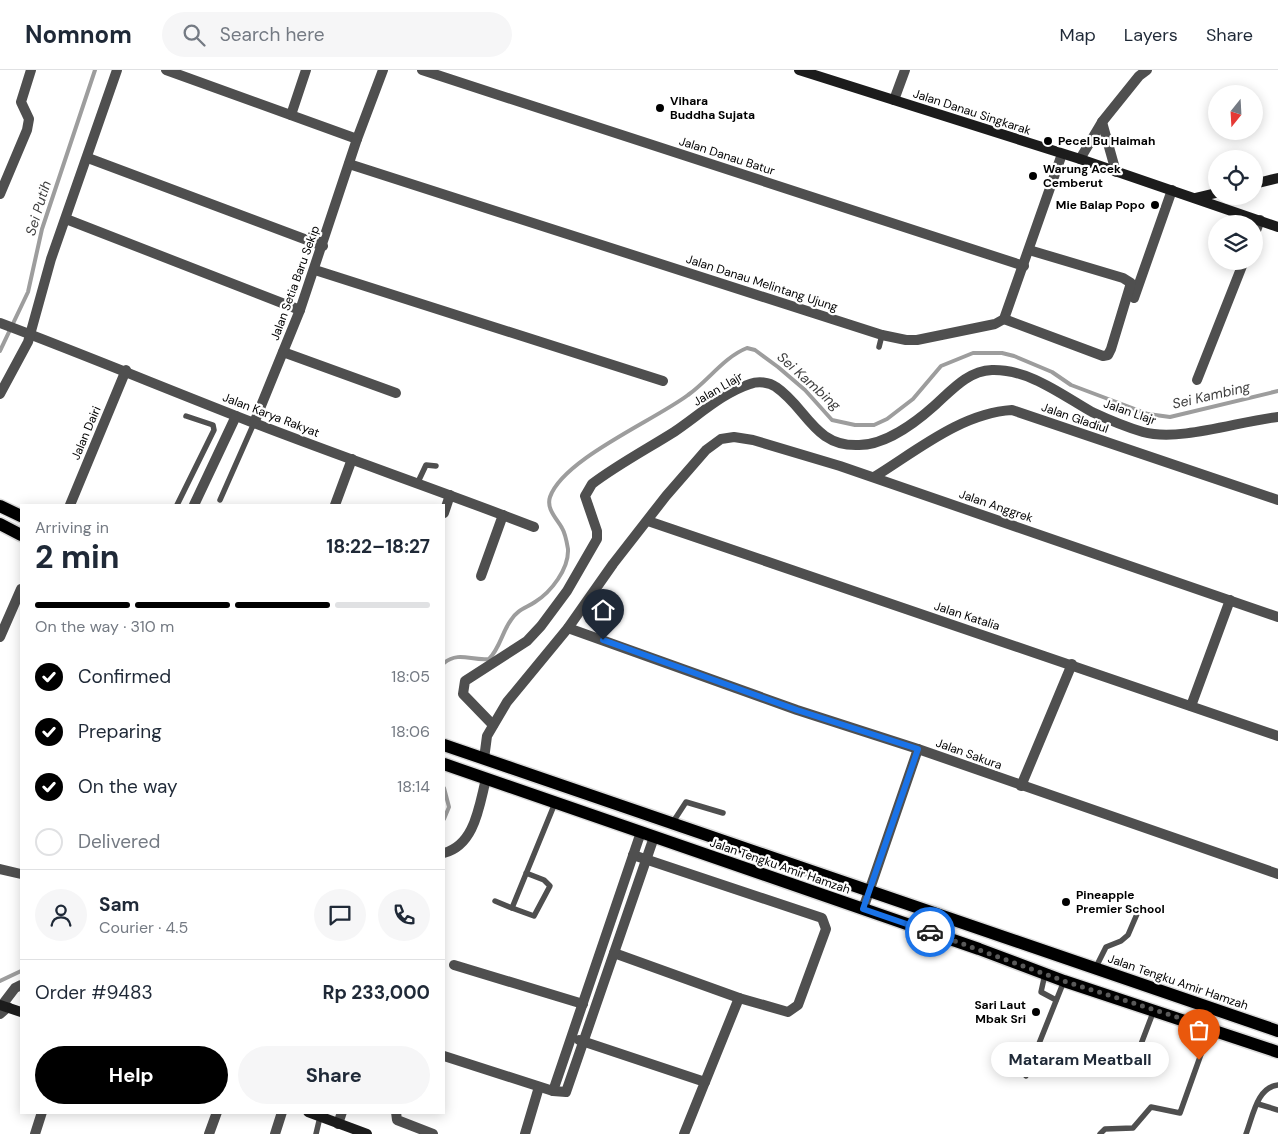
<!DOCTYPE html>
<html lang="en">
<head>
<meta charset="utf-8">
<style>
	body { margin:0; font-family:"DM Sans",sans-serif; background:#f6f6f7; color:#1f2937; height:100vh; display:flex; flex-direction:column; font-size:19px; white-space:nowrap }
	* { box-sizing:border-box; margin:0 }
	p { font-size:16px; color:#747a83 }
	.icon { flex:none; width:28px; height:28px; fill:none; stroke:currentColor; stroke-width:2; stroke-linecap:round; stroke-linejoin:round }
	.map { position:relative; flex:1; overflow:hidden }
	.panel { position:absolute; left:20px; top:434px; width:425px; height:610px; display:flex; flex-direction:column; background:#fff; border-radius:0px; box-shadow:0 2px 12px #0003 }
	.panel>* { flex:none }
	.needle { width:32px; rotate:198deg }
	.fabs { position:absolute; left:1208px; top:15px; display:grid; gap:10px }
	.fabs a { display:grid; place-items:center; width:55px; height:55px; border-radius:50%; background:#fff; box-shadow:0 2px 12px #0003; font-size:25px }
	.pin { position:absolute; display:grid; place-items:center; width:42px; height:42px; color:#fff; margin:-51px -21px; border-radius:50% 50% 50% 0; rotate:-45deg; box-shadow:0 0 5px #0007 }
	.pin .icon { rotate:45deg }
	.courier { position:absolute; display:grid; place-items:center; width:50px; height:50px; margin:-25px; border:4px solid #1a73e8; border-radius:50%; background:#fff; color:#222; box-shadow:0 1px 6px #0007 }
	.bubble { position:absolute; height:35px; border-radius:18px; background:#fff; box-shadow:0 2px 12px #0003; font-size:16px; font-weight:700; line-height:35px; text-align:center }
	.headline em { font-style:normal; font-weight:700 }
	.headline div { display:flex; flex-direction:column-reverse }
	.headline { display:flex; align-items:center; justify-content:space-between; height:85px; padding:0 15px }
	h1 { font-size:32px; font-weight:700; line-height:38px }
	.bar { display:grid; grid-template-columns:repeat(4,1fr); gap:8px 5px; align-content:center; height:60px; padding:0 15px }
	.bar i { height:6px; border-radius:4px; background:#e0e1e3 }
	.bar .selected { background:#000 }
	.bar p { grid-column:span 4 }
	.line { display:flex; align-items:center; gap:12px; padding:0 15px; border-top:1px solid #e0e1e3 }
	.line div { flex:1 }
	.round { display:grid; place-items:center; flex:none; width:52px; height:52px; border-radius:26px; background:#f6f6f7 }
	ol { padding:0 15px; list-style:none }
	li { display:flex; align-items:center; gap:15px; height:55px }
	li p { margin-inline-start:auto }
	li .icon { padding:5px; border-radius:50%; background:#000; color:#fff; stroke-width:4 }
	li:last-child { color:#747a83 }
	li i { width:28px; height:28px; border:2px solid #e0e1e3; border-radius:50% }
	.button { display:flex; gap:10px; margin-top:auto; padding:10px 15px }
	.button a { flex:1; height:58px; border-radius:30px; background:#000; color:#fff; font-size:20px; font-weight:700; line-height:58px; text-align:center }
	.button a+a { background:#f6f6f7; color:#1f2937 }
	header { display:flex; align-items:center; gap:30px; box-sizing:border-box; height:70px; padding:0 25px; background:#fff; border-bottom:1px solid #e0e1e3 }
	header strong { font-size:24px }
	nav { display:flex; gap:28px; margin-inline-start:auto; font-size:18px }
	.search { width:350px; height:45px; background:#f6f6f7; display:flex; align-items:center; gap:12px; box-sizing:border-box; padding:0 18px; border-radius:28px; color:#747a83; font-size:19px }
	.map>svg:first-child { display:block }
</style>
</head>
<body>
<header>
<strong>Nomnom</strong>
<div class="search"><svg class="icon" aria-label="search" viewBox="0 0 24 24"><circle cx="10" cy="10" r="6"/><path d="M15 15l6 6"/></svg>Search here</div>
<nav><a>Map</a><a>Layers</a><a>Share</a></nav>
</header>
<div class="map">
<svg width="1278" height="1064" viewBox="0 0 1278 1064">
	<rect width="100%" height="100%" fill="#fff"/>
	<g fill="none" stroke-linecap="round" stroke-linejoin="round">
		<g stroke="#9d9d9d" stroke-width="4">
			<polyline points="0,281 28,222 42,159 95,0"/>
			<path d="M444 593C459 581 471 591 489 589 500 578 502 562 511 550 517 540 526 538 535 532 551 522 569 499 568 479 567 473 565 463 562 458 557 449 546 439 550 427 563 389 655 350 688 325 708 311 724 287 747 278L755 280 778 297 805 320 832 350 855 355H874L887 349 913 329 941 296 973 283H1002L1014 286 1052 302 1071 315 1148 344 1170 347 1278 321"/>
			<polyline points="444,718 449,737 444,749"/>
			<polyline points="0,911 21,901"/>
		</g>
		<defs>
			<g id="primary">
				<polyline points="0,436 21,446"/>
				<polyline points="0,454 21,465"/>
				<polyline points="444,675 1278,961"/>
				<polyline points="444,694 979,879 1064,911 1278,982"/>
			</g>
		</defs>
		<use href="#primary" stroke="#dbdbdb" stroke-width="15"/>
		<g stroke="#4f4f4f" stroke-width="5.5">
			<polyline points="879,277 882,265"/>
			<polyline points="418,412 426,395 436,396"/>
			<polyline points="220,430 254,353"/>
			<polyline points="177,435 214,360 213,355 186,346"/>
			<polyline points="673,752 686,732 723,743"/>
			<polyline points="526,803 544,810 550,816 534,846 512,838 555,733"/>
			<polyline points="495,831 512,838"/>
			<polyline points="1096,897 1106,877 1121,871 1128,865 1140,837"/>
			<polyline points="1045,904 1041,922 1056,930"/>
			<polyline points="1138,982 1154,940"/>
			<polyline points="1026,1006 1064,911"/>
			<polyline points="1258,1034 1278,1040"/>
			<polyline points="316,1064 320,1047"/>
			<polyline points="1100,1064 1105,1059 1133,1058 1151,1037 1180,1043 1210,959"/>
			<path d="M1246 1064C1253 1046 1257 1017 1278 1015"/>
		</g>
		<g stroke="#4f4f4f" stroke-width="10">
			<polyline points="166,0 357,69"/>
			<polyline points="422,0 1024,196"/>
			<polyline points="894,30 905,0"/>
			<polyline points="291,45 306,0"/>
			<polyline points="1102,52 1116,102"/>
			<polyline points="88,88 323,176"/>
			<polyline points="1080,89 1102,52 1139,6 1147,0"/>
			<polyline points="349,94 882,265 906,270 917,270 995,254 1004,249 1062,84"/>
			<polyline points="0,124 27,60 29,49 21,32 31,0"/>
			<polyline points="66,149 300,240"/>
			<polyline points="1254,166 1260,150"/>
			<polyline points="315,200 663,311"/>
			<polyline points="1134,228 1172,120"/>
			<polyline points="1004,249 1103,286 1108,285 1111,279 1131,213 1123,208 1029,180"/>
			<path d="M0 253C85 285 169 320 254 353 347 389 441 421 534 457"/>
			<polyline points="283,282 396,323"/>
			<polyline points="1197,310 1244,191"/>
			<polyline points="0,324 28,272 51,189 117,0"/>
			<polyline points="254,353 300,240 357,69 383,0"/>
			<path d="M874 407C915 382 961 343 1012 340L1278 430"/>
			<polyline points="70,435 126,300"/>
			<polyline points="194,435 236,346"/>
			<polyline points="335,435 352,389"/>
			<polyline points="444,443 450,425"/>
			<polyline points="648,451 1278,666"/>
			<polyline points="481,506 503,445"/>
			<polyline points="568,558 797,640 918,679 1278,804"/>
			<polyline points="0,567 21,519"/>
			<polyline points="1191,636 1230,530"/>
			<path d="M493 655 463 624 465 611 527 571 541 556 567 521 597 469V461L585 426 592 414C617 395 647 379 674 362 698 346 722 323 750 314 758 311 769 312 776 317 807 338 814 377 859 375 885 375 915 353 934 336 951 321 967 301 992 300 1029 299 1062 325 1092 342 1107 349 1126 357 1143 362 1180 372 1239 351 1278 347"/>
			<polyline points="484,689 487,666 507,632 568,558 613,494 666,426 706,380 721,369 734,367 753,370 840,396 1278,547"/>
			<polyline points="1021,716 1072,594"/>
			<path d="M444 783C475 775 479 736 486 709"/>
			<polyline points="0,799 21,804"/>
			<polyline points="863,839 918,679"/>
			<polyline points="614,883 739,928 788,942 798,935 826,859 822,848 633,785"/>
			<polyline points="454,895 583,934"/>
			<polyline points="2,935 15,918 21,915"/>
			<polyline points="0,944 8,937"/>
			<polyline points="579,970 705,1012 684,1064"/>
			<polyline points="444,986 553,1021 566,1022 654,767"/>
			<polyline points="705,1012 739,928"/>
			<polyline points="553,1021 641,762"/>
			<polyline points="396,1042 397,1050 433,1064"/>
			<polyline points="338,1054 342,1042"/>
			<polyline points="35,1064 42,1042"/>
			<polyline points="209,1064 217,1042"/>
			<polyline points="275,1064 282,1042"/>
			<polyline points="525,1064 539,1017"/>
		</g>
		<g stroke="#1c1c1c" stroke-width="10">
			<polyline points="799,0 1080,89 1278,157"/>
			<polyline points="1254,114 1278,108"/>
			<polyline points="1195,128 1216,123"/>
			<polyline points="0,935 21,942"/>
			<polyline points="308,1042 367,1064"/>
		</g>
		<use href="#primary" stroke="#000" stroke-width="12"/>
	</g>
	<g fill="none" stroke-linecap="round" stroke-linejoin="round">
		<polyline stroke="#595959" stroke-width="5" stroke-dasharray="0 9" points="930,862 1064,911 1211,958 1199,990"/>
		<polyline stroke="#1a73e8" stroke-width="6" points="603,570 797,640 918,679 863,839 930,862"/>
	</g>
	<g fill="#000" stroke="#fff" stroke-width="2">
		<circle cx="660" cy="38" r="5"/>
		<circle cx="1048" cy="71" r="5"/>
		<circle cx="1033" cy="106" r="5"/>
		<circle cx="1155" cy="135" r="5"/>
		<circle cx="1066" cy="832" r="5"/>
		<circle cx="1036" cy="942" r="5"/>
	</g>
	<g text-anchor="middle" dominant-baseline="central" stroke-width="4.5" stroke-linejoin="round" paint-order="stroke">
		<g font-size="12" font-weight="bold" fill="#000" stroke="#fff" text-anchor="start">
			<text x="670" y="31">Vihara<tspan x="670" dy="14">Buddha Sujata</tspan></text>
			<text x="1058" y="71">Pecel Bu Haimah</text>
			<text x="1043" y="99">Warung Acek<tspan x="1043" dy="14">Cemberut</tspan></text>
			<text x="1145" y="135" text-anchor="end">Mie Balap Popo</text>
			<text x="1076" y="825">Pineapple<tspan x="1076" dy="14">Premier School</tspan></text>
			<text x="1026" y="935" text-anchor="end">Sari Laut<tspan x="1026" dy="14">Mbak Sri</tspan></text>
		</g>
		<g font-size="12" fill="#000" stroke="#fff">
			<text transform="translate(972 42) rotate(18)">Jalan Danau Singkarak</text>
			<text transform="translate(727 86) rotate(18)">Jalan Danau Batur</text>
			<text transform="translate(295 213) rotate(-70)">Jalan Setia Baru Sekip</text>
			<text transform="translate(762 213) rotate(18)">Jalan Danau Melintang Ujung</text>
			<text transform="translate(718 319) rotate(-30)">Jalan Llajr</text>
			<text transform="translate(1130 342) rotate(19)">Jalan Llajr</text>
			<text transform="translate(271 345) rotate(21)">Jalan Karya Rakyat</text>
			<text transform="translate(1075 348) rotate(19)">Jalan Gladiul</text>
			<text transform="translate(86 363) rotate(-67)">Jalan Dairi</text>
			<text transform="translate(996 436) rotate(19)">Jalan Anggrek</text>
			<text transform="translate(967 546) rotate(18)">Jalan Katalia</text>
			<text transform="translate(969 684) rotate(20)">Jalan Sakura</text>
			<text transform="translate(780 796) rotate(19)">Jalan Tengku Amir Hamzah</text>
			<text transform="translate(1178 912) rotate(19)">Jalan Tengku Amir Hamzah</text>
		</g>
		<g font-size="14" font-style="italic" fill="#3e3e3e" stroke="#fff">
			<text transform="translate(38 138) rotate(-73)">Sei Putih</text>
			<text transform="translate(809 311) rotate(42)">Sei Kambing</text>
			<text transform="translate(1211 325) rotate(-13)">Sei Kambing</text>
		</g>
	</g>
</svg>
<div class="fabs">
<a><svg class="needle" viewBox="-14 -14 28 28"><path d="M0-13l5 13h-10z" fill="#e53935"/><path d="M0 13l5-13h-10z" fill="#747a83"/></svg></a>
<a><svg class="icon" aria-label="locate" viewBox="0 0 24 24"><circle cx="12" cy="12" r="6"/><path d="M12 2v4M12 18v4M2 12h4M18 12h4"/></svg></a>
<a><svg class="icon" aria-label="layers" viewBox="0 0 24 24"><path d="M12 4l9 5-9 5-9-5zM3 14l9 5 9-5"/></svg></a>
</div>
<div class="pin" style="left:1199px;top:990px;background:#ea580c"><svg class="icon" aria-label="bag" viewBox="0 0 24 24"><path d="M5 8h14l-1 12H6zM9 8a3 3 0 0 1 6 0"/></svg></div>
<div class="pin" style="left:603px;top:570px;background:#1f2937"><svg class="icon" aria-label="home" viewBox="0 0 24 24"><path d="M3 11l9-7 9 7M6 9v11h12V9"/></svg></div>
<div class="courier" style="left:930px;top:862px"><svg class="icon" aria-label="car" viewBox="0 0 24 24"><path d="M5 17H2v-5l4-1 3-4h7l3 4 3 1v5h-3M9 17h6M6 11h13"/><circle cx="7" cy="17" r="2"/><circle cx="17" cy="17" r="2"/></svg></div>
<div class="bubble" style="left:991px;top:972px;width:178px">Mataram Meatball</div>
<section class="panel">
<div class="headline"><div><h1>2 min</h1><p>Arriving in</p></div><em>18:22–18:27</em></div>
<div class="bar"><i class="selected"></i><i class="selected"></i><i class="selected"></i><i></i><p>On the way · 310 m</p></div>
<ol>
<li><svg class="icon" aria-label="check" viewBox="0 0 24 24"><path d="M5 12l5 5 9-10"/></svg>Confirmed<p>18:05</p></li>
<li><svg class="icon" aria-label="check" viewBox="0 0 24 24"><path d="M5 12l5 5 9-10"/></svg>Preparing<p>18:06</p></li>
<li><svg class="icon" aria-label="check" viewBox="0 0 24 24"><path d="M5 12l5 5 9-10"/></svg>On the way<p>18:14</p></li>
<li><i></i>Delivered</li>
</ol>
<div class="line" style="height:90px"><a class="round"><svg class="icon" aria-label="person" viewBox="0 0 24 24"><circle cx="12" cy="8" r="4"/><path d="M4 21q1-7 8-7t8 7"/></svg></a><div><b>Sam</b><p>Courier · 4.5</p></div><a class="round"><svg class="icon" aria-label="chat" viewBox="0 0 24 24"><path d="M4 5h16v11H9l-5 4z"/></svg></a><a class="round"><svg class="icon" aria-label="phone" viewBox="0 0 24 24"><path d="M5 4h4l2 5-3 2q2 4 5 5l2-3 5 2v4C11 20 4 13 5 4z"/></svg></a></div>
<div class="line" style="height:65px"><div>Order #9483</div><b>Rp 233,000</b></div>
<div class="button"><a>Help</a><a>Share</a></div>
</section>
</div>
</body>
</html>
